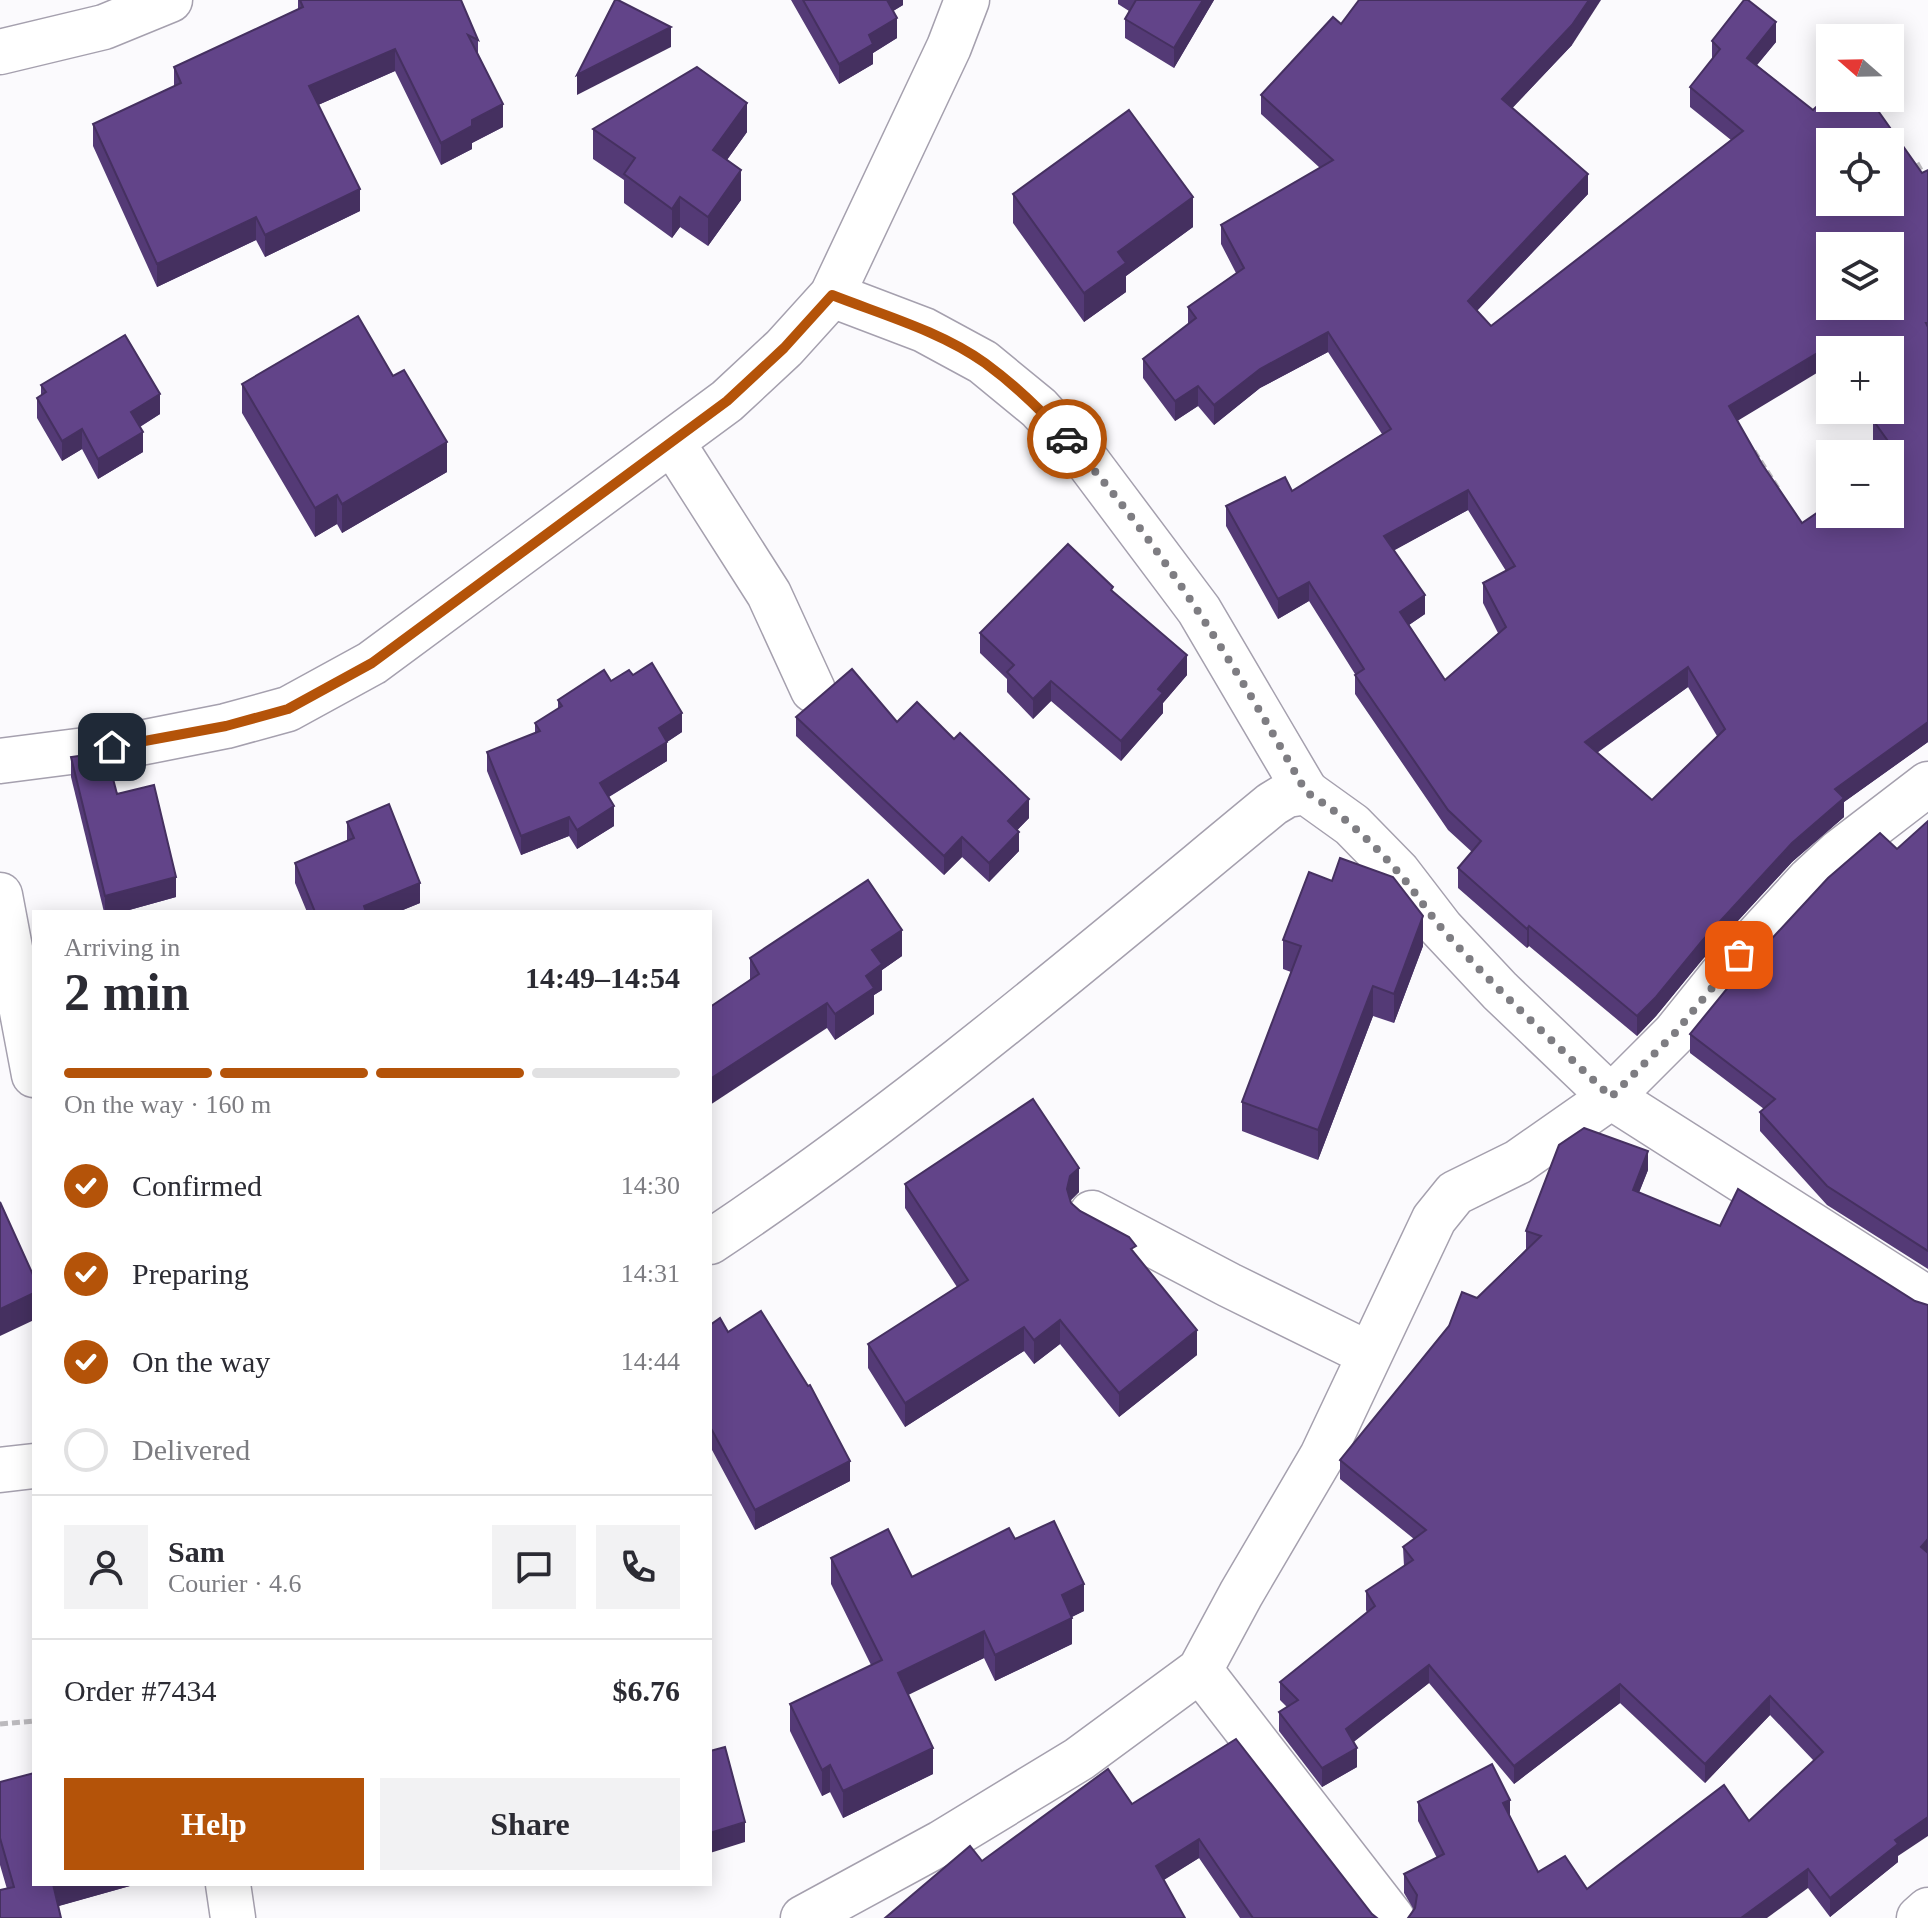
<!DOCTYPE html>
<html lang="en">
<head>
<meta charset="utf-8">
<style>
	body { margin:0; font-family:Georgia,serif; background:#f2f2f3; color:#2b2b33; height:100vh; display:flex; flex-direction:column; font-size:30px; white-space:nowrap }
	* { box-sizing:border-box; margin:0 }
	p { font-size:26px; color:#7c7c81 }
	.icon { flex:none; width:44px; height:44px; fill:none; stroke:currentColor; stroke-width:2; stroke-linecap:round; stroke-linejoin:round }
	.map { position:relative; flex:1; overflow:hidden }
	.sheet { position:absolute; left:32px; top:910px; width:680px; height:976px; display:flex; flex-direction:column; background:#fff; border-radius:0px; box-shadow:0 4px 20px #0003 }
	.sheet>* { flex:none }
	.needle { width:52px; rotate:290deg }
	.buttons { position:absolute; left:1816px; top:24px; display:grid; gap:16px }
	.buttons a { display:grid; place-items:center; width:88px; height:88px; border-radius:0px; background:#fff; box-shadow:0 4px 20px #0003; font-size:40px }
	.pin { position:absolute; display:grid; place-items:center; width:68px; height:68px; color:#fff; margin:-34px; border-radius:16px; box-shadow:0 4px 12px #0006 }
	.courier { position:absolute; display:grid; place-items:center; width:80px; height:80px; margin:-40px; border:6px solid #b45309; border-radius:50%; background:#fff; color:#222; box-shadow:0 2px 10px #0007 }
	.summary em { font-style:normal; font-weight:800 }
	.summary div { display:flex; flex-direction:column-reverse }
	.summary { display:flex; align-items:center; justify-content:space-between; height:136px; padding:0 32px }
	h1 { font-size:52px; font-weight:800; line-height:60px }
	.bar { display:grid; grid-template-columns:repeat(4,1fr); gap:12px 8px; align-content:center; height:96px; padding:0 32px }
	.bar i { height:10px; border-radius:6px; background:#e1e1e2 }
	.bar .on { background:#b45309 }
	.bar p { grid-column:span 4 }
	.line { display:flex; align-items:center; gap:20px; padding:0 32px; border-top:2px solid #e1e1e2 }
	.line div { flex:1 }
	.round { display:grid; place-items:center; flex:none; width:84px; height:84px; border-radius:0px; background:#f2f2f3 }
	ol { padding:0 32px; list-style:none }
	li { display:flex; align-items:center; gap:24px; height:88px }
	li p { margin-inline-start:auto }
	li .icon { padding:8px; border-radius:50%; background:#b45309; color:#fff; stroke-width:4 }
	li:last-child { color:#7c7c81 }
	li i { width:44px; height:44px; border:4px solid #e1e1e2; border-radius:50% }
	.cta { display:flex; gap:16px; margin-top:auto; padding:16px 32px }
	.cta a { flex:1; height:92px; border-radius:0px; background:#b45309; color:#fff; font-size:32px; font-weight:800; line-height:92px; text-align:center }
	.cta a+a { background:#f2f2f3; color:#2b2b33 }
	.map>svg:first-child { display:block }
</style>
</head>
<body>
<div class="map">
<svg width="1928" height="1918" viewBox="0 0 1928 1918">
	<rect width="100%" height="100%" fill="#fbfafd"/>
	<g fill="none" stroke-linecap="round" stroke-linejoin="round">
		<defs>
			<g id="street">
				<polyline points="0,52 104,27 170,0"/>
				<polyline points="832,295 924,330 983,362 1039,408 1088,462 1199,610 1306,792"/>
				<polyline points="672,442 769,594 813,690"/>
				<polyline points="0,761 140,743 226,726 288,709 372,663 727,401 784,348 832,295 949,47 967,0"/>
				<polyline points="0,895 34,1075"/>
				<polyline points="1092,1213 1229,1285 1369,1354"/>
				<path d="M710 1242C908 1110 1089 955 1272 804L1287 795 1306 792 1352 825 1398 872 1441 928 1500 991 1611 1097 1675 1033 1720 977 1810 879 1838 853 1928 784"/>
				<polyline points="0,1470 34,1466"/>
				<polyline points="1200,1670 1392,1918"/>
				<polyline points="228,1884 233,1918"/>
				<polyline points="803,1918 941,1843 1079,1759 1200,1670 1241,1594 1322,1456 1434,1219 1455,1193 1518,1162 1611,1097 1928,1299"/>
				<polyline points="1919,1918 1928,1910"/>
			</g>
		</defs>
		<use href="#street" stroke="#a5a0ae" stroke-width="47"/>
		<g stroke="#bcbabe" stroke-width="5" stroke-dasharray="8 4" stroke-linecap="butt">
			<polyline points="1917,163 1928,183"/>
			<polyline points="1754,451 1779,490"/>
			<polyline points="0,1724 34,1721"/>
		</g>
		<use href="#street" stroke="#fff" stroke-width="44"/>
	</g>
	<g fill="#543a76" fill-rule="evenodd">
		<polygon points="298,0 461,0 478,40 478,54 503,127 472,143 472,149 441,165 395,71 318,105 360,211 265,257 256,240 157,287 93,146 93,124 174,86 174,67 298,9"/>
		<polygon points="791,0 903,0 903,5 893,11 897,38 873,53 873,64 839,84"/>
		<polygon points="1118,0 1214,0 1174,68 1125,38 1125,19 1129,11 1118,4"/>
		<path d="M1341 24 1572 45 1512 108 1588 194 1477 311 1491 326 1731 140 1690 107V87L1712 59V41L1776 42 1757 65 1813 110 1922 173 1928 170V742L1844 802V817L1792 862 1702 960 1656 1016 1637 1036 1529 946 1527 948 1458 888V868L1472 852 1448 830 1355 694V674L1309 601 1278 619 1226 526V506L1292 491 1382 434 1328 352 1260 388 1214 425 1198 406 1175 421 1143 378V359L1188 324V307L1236 273 1221 244V225L1320 168 1261 114V95ZM1830 350H1890V410H1871L1876 418 1873 420V440L1883 454H1890V514L1802 523 1762 464 1737 421ZM1468 510 1506 571 1483 583V603L1498 633 1445 680 1409 625 1425 614 1394 550ZM1688 687 1717 736 1652 800 1597 753Z"/>
		<polygon points="593,129 747,132 727,160 741,200 708,246 680,227 672,238 624,203 624,180 593,159"/>
		<polygon points="1013,194 1193,227 1126,276 1126,292 1084,322 1013,223"/>
		<polygon points="242,384 447,472 342,533 337,524 315,537 242,413"/>
		<polygon points="41,385 160,414 140,427 143,452 98,479 82,449 62,461 37,418 37,398 41,395"/>
		<polygon points="1113,592 1187,675 1163,703 1163,713 1121,761 1051,701 1033,719 1007,692 1007,679 980,653 980,633"/>
		<polygon points="633,675 682,732 667,742 667,761 609,797 614,826 577,849 569,836 521,855 487,771 487,752 535,733 535,723 558,709 558,700 611,681"/>
		<polygon points="796,717 897,722 1029,818 1017,830 1019,851 989,882 962,857 944,875 796,736"/>
		<polygon points="71,757 117,794 176,897 122,912 104,912 71,777"/>
		<polygon points="1928,821 1928,1269 1827,1205 1760,1131 1760,1112 1764,1109 1690,1053 1690,1034"/>
		<polygon points="347,822 420,903 398,912 307,912 295,883 295,863 347,841"/>
		<polygon points="1332,881 1423,946 1394,1023 1373,1016 1318,1160 1242,1131 1242,1102 1291,972 1283,969 1283,940"/>
		<polygon points="902,956 882,970 882,990 874,995 874,1014 835,1040 827,1028 750,980 750,958"/>
		<polygon points="1648,1170 1639,1192 1898,1856 1898,1862 1830,1917 1808,1888 1414,1910 1404,1893 1404,1874 1437,1858 1418,1821 1418,1802 1510,1817 1538,1872 1587,1889 1749,1821 1814,1761 1770,1715 1705,1783 1620,1703 1514,1784 1429,1683 1353,1742 1357,1767 1322,1787 1279,1731 1279,1712 1287,1707 1280,1700 1280,1682 1367,1613 1366,1610 1366,1591 1404,1566 1403,1547 1414,1539 1340,1479 1340,1460 1477,1298 1526,1249 1526,1231"/>
		<polygon points="905,1184 1079,1192 1071,1200 1071,1203 1136,1255 1197,1355 1119,1417 1060,1344 1034,1364 1024,1351 905,1427 868,1368 868,1344 957,1287 905,1208"/>
		<polygon points="710,1325 728,1332 850,1481 755,1530 712,1450 710,1451"/>
		<polygon points="1015,1539 1084,1611 1071,1617 1072,1644 995,1681 984,1658 908,1694 933,1774 843,1818 830,1792 822,1796 790,1731 790,1704 871,1665 831,1584 831,1558 912,1577"/>
		<polygon points="0,1782 34,1884 137,1884 58,1906 7,1889 0,1865"/>
		<polygon points="1132,1804 1372,1914 1377,1918 1240,1918 1199,1858 1163,1880 982,1861"/>
	</g>
	<g fill="#453060">
		<polygon points="885,0 903,0 903,5 885,16"/>
		<polygon points="1203,0 1214,0 1174,68 1174,48"/>
		<polygon points="1589,0 1601,0 1572,45 1502,119 1502,99"/>
		<polygon points="897,18 897,38 873,53 873,64 839,84 839,64 869,35"/>
		<polygon points="1776,22 1776,42 1747,77 1747,58"/>
		<polygon points="671,27 671,47 577,95 577,75"/>
		<polygon points="395,49 395,71 309,109 309,86"/>
		<polygon points="747,103 747,132 713,179 713,150"/>
		<polygon points="503,104 503,127 472,143 472,149 441,165 441,143 472,120"/>
		<polygon points="741,170 741,200 708,246 708,217"/>
		<polygon points="1588,174 1588,194 1468,320 1468,301"/>
		<polygon points="360,189 360,211 265,257 265,235"/>
		<polygon points="680,197 680,227 672,238 672,209"/>
		<polygon points="1193,197 1193,227 1126,276 1126,292 1084,322 1084,293 1118,252"/>
		<polygon points="256,217 256,240 157,287 157,264"/>
		<polygon points="1328,332 1328,352 1260,388 1214,425 1214,405 1260,369"/>
		<polygon points="1841,339 1841,350 1830,350 1830,365 1729,426 1729,406"/>
		<polygon points="1198,386 1198,406 1175,421 1175,401"/>
		<polygon points="160,394 160,414 131,432 131,412"/>
		<polygon points="82,429 82,449 62,461 62,441"/>
		<polygon points="143,432 143,452 98,479 98,459"/>
		<polygon points="447,442 447,472 342,533 342,504"/>
		<polygon points="1468,490 1468,510 1384,556 1384,536"/>
		<polygon points="337,495 337,524 315,537 315,508"/>
		<polygon points="1309,582 1309,601 1278,619 1278,599"/>
		<polygon points="1425,595 1425,614 1400,631 1400,612"/>
		<polygon points="1187,655 1187,675 1163,703 1163,713 1121,761 1121,741 1158,689"/>
		<polygon points="1688,667 1688,687 1585,761 1585,742"/>
		<polygon points="1051,681 1051,701 1033,719 1033,699"/>
		<polygon points="682,713 682,732 667,742 667,761 600,802 600,783 659,728"/>
		<polygon points="1928,722 1928,742 1844,802 1844,817 1792,862 1702,960 1656,1016 1637,1036 1637,1016 1835,789"/>
		<polygon points="1029,799 1029,818 1008,840 1008,821"/>
		<polygon points="614,806 614,826 577,849 577,830"/>
		<polygon points="569,817 569,836 521,855 521,836"/>
		<polygon points="1019,832 1019,851 989,882 989,863"/>
		<polygon points="962,837 962,857 944,875 944,856"/>
		<polygon points="176,877 176,897 122,912 105,912 105,896"/>
		<polygon points="420,883 420,903 398,912 364,912 364,906"/>
		<polygon points="1423,916 1423,946 1394,1023 1394,994"/>
		<polygon points="1529,926 1529,946 1527,948 1527,929"/>
		<polygon points="902,930 902,956 882,970 882,990 874,995 874,1014 835,1040 835,1014 866,976 872,950"/>
		<polygon points="1373,986 1373,1016 1318,1160 1318,1130"/>
		<polygon points="827,1003 827,1028 710,1105 710,1079"/>
		<polygon points="1648,1151 1648,1170 1633,1208 1633,1190"/>
		<polygon points="1079,1168 1079,1192 1070,1201 1067,1189 1070,1176"/>
		<polygon points="34,1293 34,1320 0,1336 0,1309"/>
		<polygon points="1060,1320 1060,1344 1034,1364 1034,1340"/>
		<polygon points="1024,1327 1024,1351 905,1427 905,1403"/>
		<polygon points="1197,1330 1197,1355 1119,1417 1119,1393"/>
		<polygon points="712,1430 712,1450 710,1451 710,1431"/>
		<polygon points="850,1461 850,1481 755,1530 755,1510"/>
		<polygon points="1928,1539 1928,1557 1921,1547"/>
		<polygon points="1084,1584 1084,1611 1062,1622 1062,1595"/>
		<polygon points="1072,1618 1072,1644 995,1681 995,1655"/>
		<polygon points="984,1631 984,1658 898,1700 898,1673"/>
		<polygon points="1429,1665 1429,1683 1346,1748 1346,1729"/>
		<polygon points="1620,1684 1620,1703 1514,1784 1514,1766"/>
		<polygon points="1770,1696 1770,1715 1705,1783 1705,1764"/>
		<polygon points="933,1748 933,1774 843,1818 843,1791"/>
		<polygon points="1357,1748 1357,1767 1322,1787 1322,1768"/>
		<polygon points="830,1765 830,1792 822,1796 822,1770"/>
		<polygon points="1510,1800 1510,1818 1503,1803"/>
		<polygon points="1928,1817 1928,1836 1898,1856 1898,1862 1830,1917 1830,1898 1895,1840"/>
		<polygon points="745,1822 745,1842 710,1853 710,1833"/>
		<polygon points="1199,1839 1199,1858 1156,1885 1156,1866"/>
		<polygon points="1808,1869 1808,1888 1767,1918 1741,1918"/>
		<polygon points="52,1884 137,1884 52,1908"/>
	</g>
	<g fill="#624489" stroke="#453060" stroke-width="2" fill-rule="evenodd">
		<polygon points="300,0 461,0 478,40 468,35 503,104 472,120 472,126 441,143 395,49 309,86 360,189 265,235 256,217 157,264 93,124 181,83 174,67 303,7"/>
		<polygon points="615,0 618,0 671,27 577,75"/>
		<polygon points="803,0 887,0 897,18 869,35 873,44 839,64"/>
		<polygon points="1136,0 1203,0 1174,48 1125,19"/>
		<path d="M1359 0H1589L1572 25 1502 99 1588 174 1468 301 1491 326 1743 131 1690 87 1720 49 1712 41 1744 0H1748L1776 22 1747 58 1813 110 1830 94V98H1869L1922 173 1928 170V323H1926L1928 327V722L1835 789 1844 798 1792 843 1702 941 1656 997 1637 1016 1529 926 1527 929 1458 868 1481 841 1448 810 1355 675 1364 669 1309 582 1278 599 1226 506 1285 477 1292 491 1391 429 1328 332 1260 369 1214 405 1198 386 1175 401 1143 359 1196 318 1188 307 1244 268 1221 225 1333 160 1261 95 1333 17 1341 24ZM1830 142H1890V202H1830ZM1830 246H1890V306H1830ZM1841 339 1847 350H1890V410H1883L1884 412 1873 420 1900 458 1890 464V514H1830V504L1802 523 1762 464 1729 406ZM1468 490 1515 566 1483 583 1506 627 1445 680 1400 612 1425 595 1384 536ZM1688 667 1725 729 1652 800 1585 742Z"/>
		<polygon points="697,67 747,103 713,150 741,170 708,217 680,197 672,209 624,174 635,158 593,129"/>
		<polygon points="1129,110 1193,197 1118,252 1126,263 1084,293 1013,194"/>
		<polygon points="358,316 393,376 404,370 447,442 342,504 337,495 315,508 242,384"/>
		<polygon points="125,335 160,394 131,412 143,432 98,459 82,429 62,441 37,398 46,392 41,385"/>
		<polygon points="1068,544 1113,587 1111,590 1187,655 1158,689 1163,693 1121,741 1051,681 1033,699 1007,672 1014,665 980,633"/>
		<polygon points="652,663 682,713 659,728 667,742 600,783 614,806 577,830 569,817 521,836 487,752 540,731 535,723 562,706 558,700 604,670 611,681 629,670 633,675"/>
		<polygon points="852,669 897,722 917,702 954,739 960,733 1029,799 1008,821 1019,832 989,863 962,837 944,856 796,717"/>
		<polygon points="106,752 117,794 154,785 176,877 105,896 71,757"/>
		<polygon points="389,804 420,883 364,906 366,912 315,912 295,863 354,838 347,822"/>
		<polygon points="1928,821 1928,1251 1827,1186 1760,1112 1775,1099 1690,1034 1739,974 1828,878 1880,833 1897,849"/>
		<polygon points="1340,858 1393,877 1423,916 1394,994 1373,986 1318,1130 1242,1102 1301,946 1283,940 1309,872 1332,881"/>
		<polygon points="868,880 902,930 872,950 882,964 866,976 874,988 835,1014 827,1003 710,1079 710,1007 759,974 750,958"/>
		<polygon points="1033,1099 1079,1168 1070,1176 1067,1189 1071,1203 1080,1211 1129,1237 1136,1246 1131,1249 1197,1330 1119,1393 1060,1320 1034,1340 1024,1327 905,1403 868,1344 968,1280 905,1184"/>
		<polygon points="1584,1128 1648,1151 1633,1190 1720,1226 1738,1189 1915,1301 1928,1305 1928,1539 1921,1547 1928,1553 1928,1817 1895,1840 1898,1844 1830,1898 1808,1869 1741,1918 1408,1918 1415,1908 1417,1895 1404,1874 1444,1854 1418,1802 1492,1764 1510,1800 1503,1803 1538,1872 1565,1856 1587,1889 1724,1785 1749,1821 1823,1752 1770,1696 1705,1764 1620,1684 1514,1766 1429,1665 1346,1729 1357,1748 1322,1768 1279,1712 1298,1700 1280,1682 1375,1606 1366,1591 1413,1560 1403,1547 1426,1530 1340,1460 1449,1326 1462,1292 1477,1298 1541,1236 1526,1231 1559,1145"/>
		<polygon points="0,1202 34,1277 34,1293 0,1309"/>
		<polygon points="761,1311 808,1386 810,1385 850,1461 755,1510 712,1430 710,1431 710,1325 720,1318 728,1332"/>
		<polygon points="1054,1521 1084,1584 1062,1595 1072,1618 995,1655 984,1631 898,1673 933,1748 843,1791 830,1765 822,1770 790,1704 882,1660 831,1558 888,1529 912,1577 1009,1528 1015,1539"/>
		<polygon points="1236,1739 1372,1914 1377,1918 1253,1918 1199,1839 1156,1866 1185,1918 885,1918 970,1846 982,1861 1108,1769 1132,1804"/>
		<polygon points="725,1747 745,1822 710,1833 710,1751"/>
		<polygon points="34,1773 34,1884 53,1884 61,1918 0,1918 0,1890 14,1887 0,1838 0,1782"/>
	</g>
	<g fill="none" stroke-linecap="round" stroke-linejoin="round">
		<path stroke="#7e7d82" stroke-width="8" stroke-dasharray="0 14.4" d="M1067 439C1163 546 1236 667 1306 792 1341 813 1371 841 1398 872 1414 890 1427 911 1443 930 1495 989 1554 1042 1611 1097L1675 1033 1739 955"/>
		<path stroke="#b45309" stroke-width="10" d="M112 747 226 726 288 709 372 663 727 401 784 348 832 295C883 315 940 331 985 363 1015 385 1042 411 1067 439"/>
	</g>
</svg>
<div class="buttons">
<a><svg class="needle" viewBox="-14 -14 28 28"><path d="M0-13l5 13h-10z" fill="#e53935"/><path d="M0 13l5-13h-10z" fill="#7c7c81"/></svg></a>
<a><svg class="icon" aria-label="locate" viewBox="0 0 24 24"><circle cx="12" cy="12" r="6"/><path d="M12 2v4M12 18v4M2 12h4M18 12h4"/></svg></a>
<a><svg class="icon" aria-label="layers" viewBox="0 0 24 24"><path d="M12 4l9 5-9 5-9-5zM3 14l9 5 9-5"/></svg></a>
<a>+</a>
<a>−</a>
</div>
<div class="pin" style="left:1739px;top:955px;background:#ea580c"><svg class="icon" aria-label="bag" viewBox="0 0 24 24"><path d="M5 8h14l-1 12H6zM9 8a3 3 0 0 1 6 0"/></svg></div>
<div class="pin" style="left:112px;top:747px;background:#1f2937"><svg class="icon" aria-label="home" viewBox="0 0 24 24"><path d="M3 11l9-7 9 7M6 9v11h12V9"/></svg></div>
<div class="courier" style="left:1067px;top:439px"><svg class="icon" aria-label="car" viewBox="0 0 24 24"><path d="M5 17H2v-5l4-1 3-4h7l3 4 3 1v5h-3M9 17h6M6 11h13"/><circle cx="7" cy="17" r="2"/><circle cx="17" cy="17" r="2"/></svg></div>
<section class="sheet">
<div class="summary"><div><h1>2 min</h1><p>Arriving in</p></div><em>14:49–14:54</em></div>
<div class="bar"><i class="on"></i><i class="on"></i><i class="on"></i><i></i><p>On the way · 160 m</p></div>
<ol>
<li><svg class="icon" aria-label="check" viewBox="0 0 24 24"><path d="M5 12l5 5 9-10"/></svg>Confirmed<p>14:30</p></li>
<li><svg class="icon" aria-label="check" viewBox="0 0 24 24"><path d="M5 12l5 5 9-10"/></svg>Preparing<p>14:31</p></li>
<li><svg class="icon" aria-label="check" viewBox="0 0 24 24"><path d="M5 12l5 5 9-10"/></svg>On the way<p>14:44</p></li>
<li><i></i>Delivered</li>
</ol>
<div class="line" style="height:144px"><a class="round"><svg class="icon" aria-label="person" viewBox="0 0 24 24"><circle cx="12" cy="8" r="4"/><path d="M4 21q1-7 8-7t8 7"/></svg></a><div><b>Sam</b><p>Courier · 4.6</p></div><a class="round"><svg class="icon" aria-label="chat" viewBox="0 0 24 24"><path d="M4 5h16v11H9l-5 4z"/></svg></a><a class="round"><svg class="icon" aria-label="phone" viewBox="0 0 24 24"><path d="M5 4h4l2 5-3 2q2 4 5 5l2-3 5 2v4C11 20 4 13 5 4z"/></svg></a></div>
<div class="line" style="height:104px"><div>Order #7434</div><b>$6.76</b></div>
<div class="cta"><a>Help</a><a>Share</a></div>
</section>
</div>
</body>
</html>
